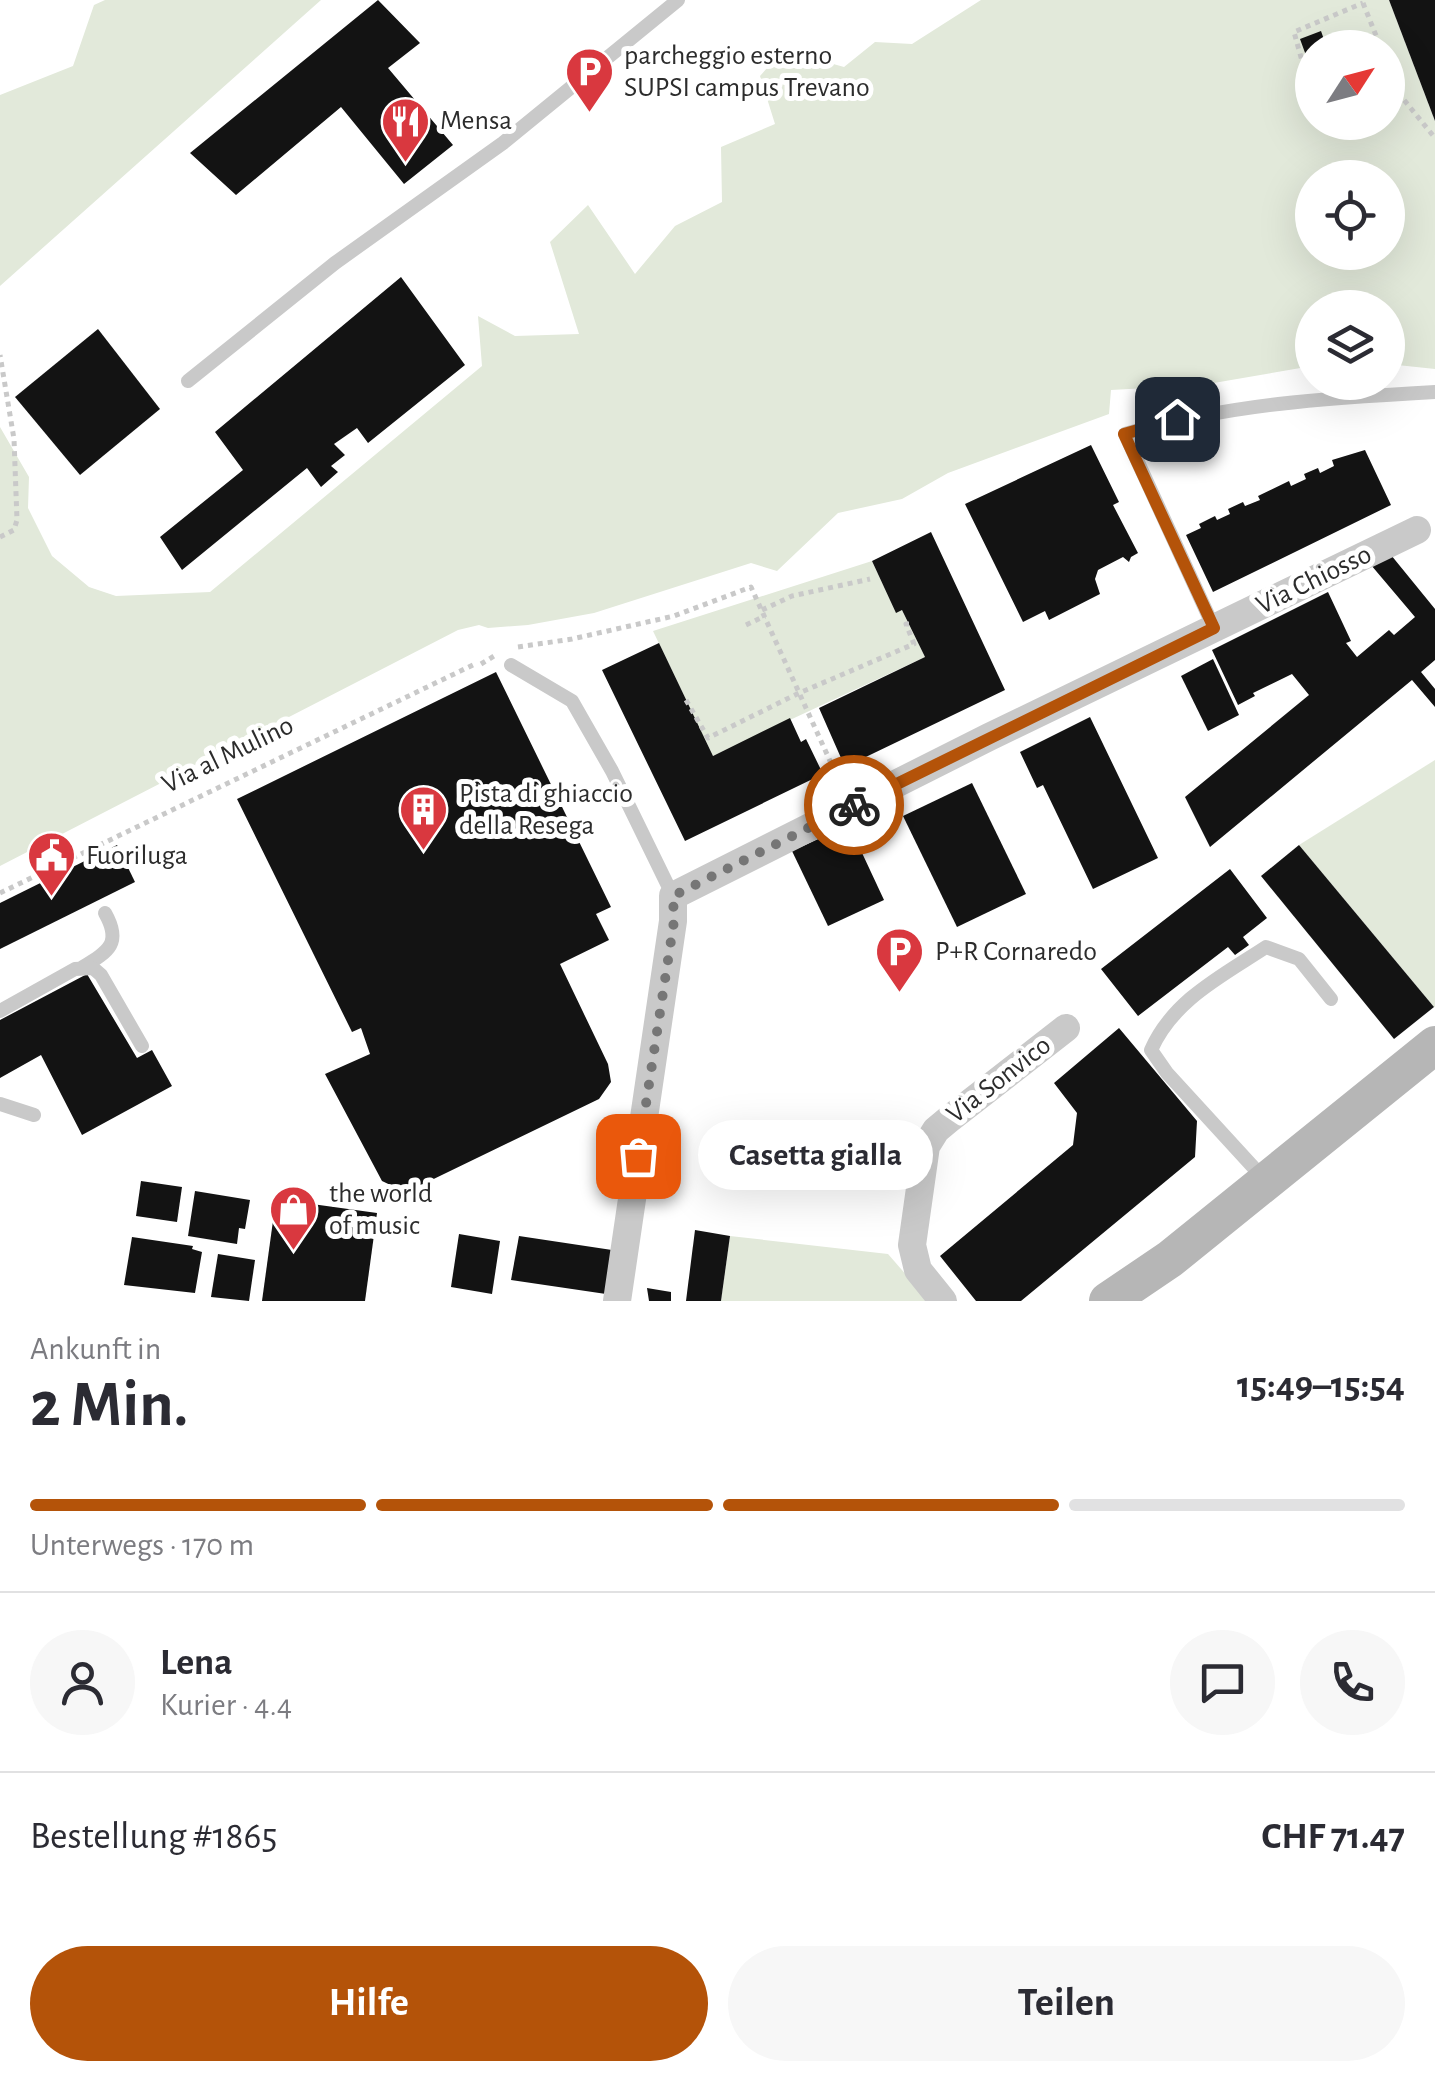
<!DOCTYPE html>
<html lang="de">
<head>
<meta charset="utf-8">
<style>
	body { margin:0; font-family:"Alegreya Sans",sans-serif; background:#f7f7f7; color:#2b2b33; height:100vh; display:flex; flex-direction:column; font-size:38px; white-space:nowrap }
	* { box-sizing:border-box; margin:0 }
	p { font-size:32px; color:#7c7c81 }
	.icon { flex:none; width:55px; height:55px; fill:none; stroke:currentColor; stroke-width:2; stroke-linecap:round; stroke-linejoin:round }
	.map { position:relative; height:1301px; overflow:hidden }
	.panel { display:flex; flex-direction:column; background:#fff; flex:1 }
	.panel>* { flex:none }
	.needle { width:65px; rotate:54deg }
	.fabs { position:absolute; left:1295px; top:30px; display:grid; gap:20px }
	.fabs a { display:grid; place-items:center; width:110px; height:110px; border-radius:50%; background:#fff; box-shadow:0 10px 40px #0002; font-size:50px }
	.pin { position:absolute; display:grid; place-items:center; width:85px; height:85px; color:#fff; margin:-42px; border-radius:20px; box-shadow:0 5px 15px #0006 }
	.courier { position:absolute; display:grid; place-items:center; width:100px; height:100px; margin:-50px; border:8px solid #b45309; border-radius:50%; background:#fff; color:#222; box-shadow:0 2px 12px #0007 }
	.bubble { position:absolute; height:70px; border-radius:35px; background:#fff; box-shadow:0 10px 40px #0002; font-size:32px; font-weight:700; line-height:70px; text-align:center }
	.headline em { font-style:normal; font-weight:700 }
	.headline div { display:flex; flex-direction:column-reverse }
	.headline { display:flex; align-items:center; justify-content:space-between; height:170px; padding:0 30px }
	h1 { font-size:65px; font-weight:700; line-height:75px }
	.bar { display:grid; grid-template-columns:repeat(4,1fr); gap:15px 10px; align-content:center; height:120px; padding:0 30px }
	.bar i { height:12px; border-radius:8px; background:#e1e1e2 }
	.bar .active { background:#b45309 }
	.bar p { grid-column:span 4 }
	.line { display:flex; align-items:center; gap:25px; padding:0 30px; border-top:2px solid #e1e1e2 }
	.line div { flex:1 }
	.round { display:grid; place-items:center; flex:none; width:105px; height:105px; border-radius:52px; background:#f7f7f7 }
	.action { display:flex; gap:20px; margin-top:auto; padding:20px 30px }
	.action a { flex:1; height:115px; border-radius:60px; background:#b45309; color:#fff; font-size:40px; font-weight:700; line-height:115px; text-align:center }
	.action a+a { background:#f7f7f7; color:#2b2b33 }
	.map>svg:first-child { display:block }
</style>
</head>
<body>
<div class="map">
<svg width="1435" height="1301" viewBox="0 0 1435 1301">
	<rect width="100%" height="100%" fill="#fff"/>
	<g fill="#e2e9da" fill-rule="evenodd">
		<polygon points="105,0 321,0 0,286 0,95 73,66 94,5"/>
		<path d="M981 0H1389L1435 121V369L1388 364V308H1312V366L1202 385 1111 390 1109 414 948 473 902 499 838 513 777 571 751 563 594 613 528 625 488 628 479 625 458 630 0 866V427L29 477 28 508 52 556 89 587 116 596 210 592 482 366 478 316 515 336 579 334 550 242 588 205 635 274 675 226 722 202 721 147 775 124 760 76 774 60 812 58 844 67 875 42 912 44ZM1312 48H1388V122H1312ZM1312 178H1388V252H1312Z"/>
		<polygon points="872,561 896,612 902,610 925,657 713,756 653,631"/>
		<polygon points="1435,760 1435,1007 1434,1007 1299,845"/>
		<polygon points="730,1236 888,1254 929,1301 721,1301"/>
	</g>
	<g fill="#131313">
		<polygon points="378,0 420,43 388,68 453,145 404,184 341,107 236,195 190,153"/>
		<polygon points="1389,0 1435,0 1435,121"/>
		<polygon points="1321,31 1327,48 1312,48 1312,72 1300,39"/>
		<polygon points="401,277 465,365 368,443 357,428 334,444 345,455 331,466 338,472 321,487 307,468 182,570 160,537 243,470 215,432"/>
		<polygon points="98,329 160,409 80,475 15,397"/>
		<polygon points="1091,445 1119,502 1113,505 1138,553 1131,557 1129,562 1123,557 1098,570 1095,579 1100,594 1049,620 1045,611 1023,622 965,504"/>
		<polygon points="1365,450 1391,505 1213,592 1186,535 1201,528 1199,524 1215,516 1217,520 1230,514 1228,509 1243,502 1245,506 1260,500 1258,496 1289,481 1291,486 1306,479 1304,474 1318,468 1320,473 1334,466 1332,460"/>
		<polygon points="931,532 1005,690 845,767 819,708 925,657 902,610 896,613 872,561"/>
		<polygon points="1391,555 1435,609 1435,660 1421,672 1435,689 1435,707 1412,680 1210,847 1185,797 1309,695 1292,674 1253,693 1255,696 1238,705 1212,650 1328,592 1351,641 1346,643 1357,657 1389,630 1394,635 1415,617 1371,565"/>
		<polygon points="659,643 713,756 790,718 801,742 806,739 823,774 685,841 602,670"/>
		<polygon points="1213,659 1239,715 1208,731 1181,676"/>
		<polygon points="496,672 611,907 596,914 609,940 560,964 608,1064 611,1082 599,1099 413,1189 403,1191 382,1181 325,1074 370,1054 361,1028 352,1032 237,799"/>
		<polygon points="1090,717 1158,858 1093,889 1043,785 1037,788 1020,752"/>
		<polygon points="972,783 1026,894 957,927 903,816"/>
		<polygon points="849,825 884,900 828,926 792,851"/>
		<polygon points="117,845 135,882 0,949 0,903"/>
		<polygon points="1299,845 1434,1007 1394,1039 1261,876"/>
		<polygon points="1230,869 1267,918 1243,937 1249,945 1235,955 1228,947 1138,1016 1101,969"/>
		<polygon points="87,974 137,1058 152,1050 172,1086 82,1135 41,1055 0,1078 0,1020"/>
		<polygon points="1119,1028 1197,1121 1195,1157 1021,1301 976,1301 940,1256 1073,1145 1077,1113 1054,1083"/>
		<polygon points="141,1181 182,1187 177,1222 136,1216"/>
		<polygon points="195,1191 250,1200 245,1229 239,1228 237,1244 188,1236"/>
		<polygon points="276,1199 377,1213 365,1301 262,1301"/>
		<polygon points="695,1230 730,1236 721,1301 686,1301"/>
		<polygon points="459,1234 500,1241 492,1294 451,1287"/>
		<polygon points="519,1236 612,1250 606,1294 511,1280"/>
		<polygon points="132,1237 193,1246 192,1249 202,1252 195,1293 124,1285"/>
		<polygon points="218,1254 255,1260 249,1301 211,1297"/>
		<polygon points="647,1288 671,1292 671,1301 649,1301"/>
	</g>
	<g fill="none" stroke-linecap="round" stroke-linejoin="round">
		<g stroke="#c9c9c9" stroke-width="5" stroke-dasharray="5 5" stroke-linecap="butt">
			<polyline points="1363,3 1381,48"/>
			<polyline points="1388,64 1400,95 1435,138"/>
			<polyline points="1304,68 1294,32 1363,3"/>
			<polyline points="0,537 14,530 17,520 14,439 0,355"/>
			<polyline points="762,610 792,596 870,579"/>
			<polyline points="746,625 765,616"/>
			<polyline points="518,647 572,639 674,616 751,587 841,785"/>
			<polyline points="481,664 494,656"/>
			<polyline points="686,700 708,738 799,693 914,644 906,624 909,624"/>
			<polyline points="0,893 477,663"/>
		</g>
		<g stroke="#c9c9c9" stroke-width="14">
			<polyline points="188,381 335,263 503,143 678,0"/>
			<path d="M1214 628 1125 434C1229 404 1327 398 1435 392"/>
			<polyline points="511,665 572,701 612,771 673,896"/>
			<path d="M83 967C109 951 122 943 105 913"/>
			<polyline points="0,1011 75,969 93,968 101,975 142,1046"/>
			<polyline points="0,1104 34,1115"/>
			<path d="M1265 1180 1167 1073 1151 1050C1173 1000 1222 976 1266 947L1299 959 1331 999"/>
		</g>
		<g stroke="#c9c9c9" stroke-width="28">
			<polyline points="617,1301 673,921 673,896 989,737 1417,530"/>
			<polyline points="943,1301 918,1270 912,1245 926,1146 936,1130 948,1120 1066,1028"/>
		</g>
		<polyline stroke="#b6b6b6" stroke-width="38" points="1108,1301 1170,1259 1435,1045"/>
	</g>
	<g fill="none" stroke-linecap="round" stroke-linejoin="round">
		<polyline stroke="#767676" stroke-width="10" stroke-dasharray="0 18" points="638,1156 674,921 673,896 854,805"/>
		<polyline stroke="#b45309" stroke-width="12" points="854,805 1214,628 1124,434 1177,419"/>
	</g>
	<defs>
		<symbol id="parking-pin" viewBox="-11 -11 22 30"><path d="M0 17L-7.5 6A9.5 9.5 0 1 1 7.5 6Z" fill="#d9383f" stroke="#fff"/><path d="M-3.5-5.5H1a3.5 3.5 0 0 1 0 7H-1V5.5H-3.5ZM-1-3.4V-.6H.8a1.4 1.4 0 0 0 0-2.8Z" fill="#fff"/></symbol>
		<symbol id="restaurant-pin" viewBox="-11 -11 22 30"><path d="M0 17L-7.5 6A9.5 9.5 0 1 1 7.5 6Z" fill="#d9383f" stroke="#fff"/><path d="M-5-6h1v4h1v-4h1v4h1v-4h1v5L-1.5 .5V6h-2V.5L-5-1ZM5-6V6H3V1.5H1.5Q1.5-4 5-6Z" fill="#fff"/></symbol>
		<symbol id="building-pin" viewBox="-11 -11 22 30"><path d="M0 17L-7.5 6A9.5 9.5 0 1 1 7.5 6Z" fill="#d9383f" stroke="#fff"/><path d="M-4-6H4V6H1V3H-1V6H-4ZM-2.5-4.3h1.7v1.8h-1.7ZM.8-4.3h1.7v1.8H.8ZM-2.5-1h1.7V.8h-1.7ZM.8-1h1.7V.8H.8Z" fill="#fff"/></symbol>
		<symbol id="civic-pin" viewBox="-11 -11 22 30"><path d="M0 17L-7.5 6A9.5 9.5 0 1 1 7.5 6Z" fill="#d9383f" stroke="#fff"/><path d="M-.6-6.5H3V-4.5H.6V-3L4-1V1h2V6H-6V1h2V-1L-.6-3ZM-1.2 2.5V6h2.4V2.5Z" fill="#fff"/></symbol>
		<symbol id="shop-pin" viewBox="-11 -11 22 30"><path d="M0 17L-7.5 6A9.5 9.5 0 1 1 7.5 6Z" fill="#d9383f" stroke="#fff"/><path d="M-5-2.5h2.3a2.7 3.5 0 0 1 5.4 0H5L5.5 6h-11ZM-1.5-2.5h3a1.5 2.3 0 0 0-3 0Z" fill="#fff"/></symbol>
	</defs>
	<g fill-rule="evenodd">
		<use href="#parking-pin" x="562" y="44" width="55" height="75"/>
		<use href="#restaurant-pin" x="378" y="94" width="55" height="75"/>
		<use href="#building-pin" x="396" y="782" width="55" height="75"/>
		<use href="#civic-pin" x="24" y="828" width="55" height="75"/>
		<use href="#parking-pin" x="872" y="924" width="55" height="75"/>
		<use href="#shop-pin" x="266" y="1182" width="55" height="75"/>
	</g>
	<g text-anchor="middle" dominant-baseline="central" stroke-width="10" stroke-linejoin="round" paint-order="stroke">
		<g font-size="28" fill="#2c2c2c" stroke="#fff" text-anchor="start">
			<text x="624" y="56">parcheggio esterno<tspan x="624" dy="32">SUPSI campus Trevano</tspan></text>
			<text x="440" y="121">Mensa</text>
			<text x="459" y="794">Pista di ghiaccio<tspan x="459" dy="32">della Resega</tspan></text>
			<text x="86" y="856">Fuoriluga</text>
			<text x="935" y="952">P+R Cornaredo</text>
			<text x="329" y="1194">the world<tspan x="329" dy="32">of music</tspan></text>
		</g>
		<g font-size="28" fill="#2c2c2c" stroke="#fff">
			<text transform="translate(1314 580) rotate(-26)">Via Chiosso</text>
			<text transform="translate(228 755) rotate(-26)">Via al Mulino</text>
			<text transform="translate(999 1080) rotate(-38)">Via Sonvico</text>
		</g>
	</g>
</svg>
<div class="fabs">
<a><svg class="needle" viewBox="-14 -14 28 28"><path d="M0-13l5 13h-10z" fill="#e53935"/><path d="M0 13l5-13h-10z" fill="#7c7c81"/></svg></a>
<a><svg class="icon" aria-label="locate" viewBox="0 0 24 24"><circle cx="12" cy="12" r="6"/><path d="M12 2v4M12 18v4M2 12h4M18 12h4"/></svg></a>
<a><svg class="icon" aria-label="layers" viewBox="0 0 24 24"><path d="M12 4l9 5-9 5-9-5zM3 14l9 5 9-5"/></svg></a>
</div>
<div class="pin" style="left:638px;top:1156px;background:#ea580c"><svg class="icon" aria-label="bag" viewBox="0 0 24 24"><path d="M5 8h14l-1 12H6zM9 8a3 3 0 0 1 6 0"/></svg></div>
<div class="pin" style="left:1177px;top:419px;background:#1f2937"><svg class="icon" aria-label="home" viewBox="0 0 24 24"><path d="M3 11l9-7 9 7M6 9v11h12V9"/></svg></div>
<div class="courier" style="left:854px;top:805px"><svg class="icon" aria-label="bike" viewBox="0 0 24 24"><circle cx="6" cy="16" r="4"/><circle cx="18" cy="16" r="4"/><path d="M6 16l4-8h5l3 8M10 8l3 8H6M13 5h3"/></svg></div>
<div class="bubble" style="left:698px;top:1120px;width:235px">Casetta gialla</div>
</div>
<section class="panel">
<div class="headline"><div><h1>2 Min.</h1><p>Ankunft in</p></div><em>15:49–15:54</em></div>
<div class="bar"><i class="active"></i><i class="active"></i><i class="active"></i><i></i><p>Unterwegs · 170 m</p></div>
<div class="line" style="height:180px"><a class="round"><svg class="icon" aria-label="person" viewBox="0 0 24 24"><circle cx="12" cy="8" r="4"/><path d="M4 21q1-7 8-7t8 7"/></svg></a><div><b>Lena</b><p>Kurier · 4.4</p></div><a class="round"><svg class="icon" aria-label="chat" viewBox="0 0 24 24"><path d="M4 5h16v11H9l-5 4z"/></svg></a><a class="round"><svg class="icon" aria-label="phone" viewBox="0 0 24 24"><path d="M5 4h4l2 5-3 2q2 4 5 5l2-3 5 2v4C11 20 4 13 5 4z"/></svg></a></div>
<div class="line" style="height:130px"><div>Bestellung #1865</div><b>CHF 71.47</b></div>
<div class="action"><a>Hilfe</a><a>Teilen</a></div>
</section>
</body>
</html>
